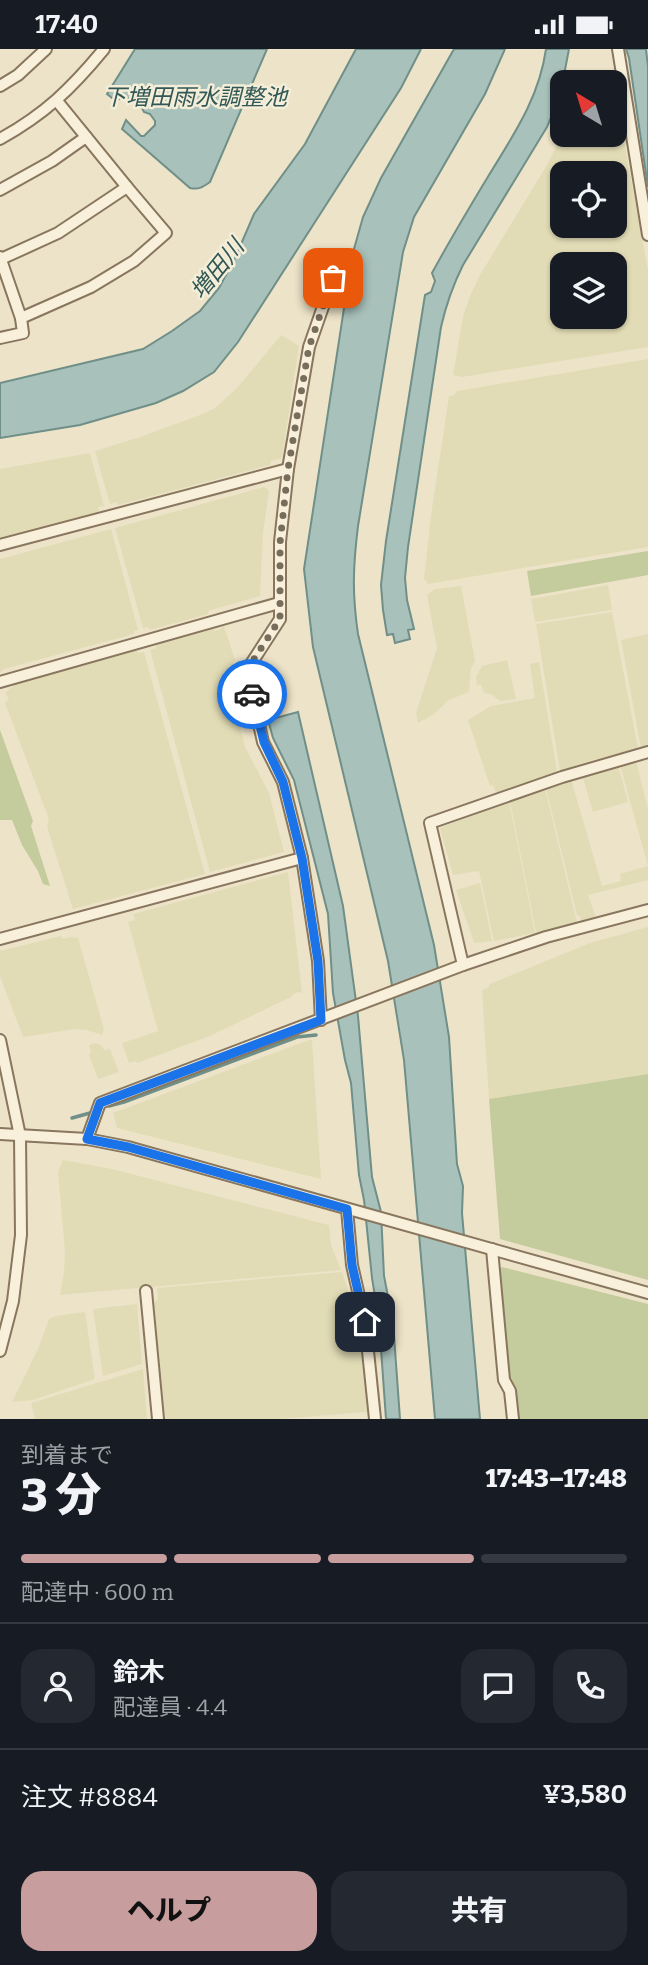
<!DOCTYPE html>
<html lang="ja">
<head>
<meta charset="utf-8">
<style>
	body { margin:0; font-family:Bitter,"Noto Sans JP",serif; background:#242831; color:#f1f3f6; height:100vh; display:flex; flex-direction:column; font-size:26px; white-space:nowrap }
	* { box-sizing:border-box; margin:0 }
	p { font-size:23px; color:#9ea1a6 }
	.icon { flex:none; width:38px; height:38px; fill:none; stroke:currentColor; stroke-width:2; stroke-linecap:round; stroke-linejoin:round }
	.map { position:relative; height:1370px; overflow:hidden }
	.drawer { display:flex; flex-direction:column; background:#171b24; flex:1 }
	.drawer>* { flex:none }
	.needle { width:46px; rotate:322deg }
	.tools { position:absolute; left:550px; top:21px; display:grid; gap:14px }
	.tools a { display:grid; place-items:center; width:77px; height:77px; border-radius:14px; background:#171b24; box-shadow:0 2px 5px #0004; font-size:35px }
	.pin { position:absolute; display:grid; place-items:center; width:60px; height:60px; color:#fff; margin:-30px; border-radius:14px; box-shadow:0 4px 10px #0006 }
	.courier { position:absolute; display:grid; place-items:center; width:70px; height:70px; margin:-35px; border:5px solid #1a73e8; border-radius:50%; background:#fff; color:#222; box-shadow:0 2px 9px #0007 }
	.overview em { font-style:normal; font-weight:800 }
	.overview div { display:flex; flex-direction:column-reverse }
	.overview { display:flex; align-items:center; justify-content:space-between; height:119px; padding:0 21px }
	h1 { font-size:46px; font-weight:800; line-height:52px }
	.bar { display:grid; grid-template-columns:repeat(4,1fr); gap:10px 7px; align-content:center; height:84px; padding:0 21px }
	.bar i { height:9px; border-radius:5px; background:#363941 }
	.bar .on { background:#c79d9d }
	.bar p { grid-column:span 4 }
	.line { display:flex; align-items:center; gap:18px; padding:0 21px; border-top:2px solid #363941 }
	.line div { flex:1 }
	.round { display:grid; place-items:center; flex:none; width:74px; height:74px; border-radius:21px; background:#242831 }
	.action { display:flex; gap:14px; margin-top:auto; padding:14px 21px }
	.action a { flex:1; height:80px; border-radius:21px; background:#c79d9d; color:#111; font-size:28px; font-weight:800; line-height:80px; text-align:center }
	.action a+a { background:#242831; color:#f1f3f6 }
	.status { display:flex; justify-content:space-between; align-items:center; height:49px; padding:0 35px; background:#171b24; direction:ltr }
	.status svg { height:19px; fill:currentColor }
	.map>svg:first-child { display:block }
</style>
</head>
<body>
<div class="status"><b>17:40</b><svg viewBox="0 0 49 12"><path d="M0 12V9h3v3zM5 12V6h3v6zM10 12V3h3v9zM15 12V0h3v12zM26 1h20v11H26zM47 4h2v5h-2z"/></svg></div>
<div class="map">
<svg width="648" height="1370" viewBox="0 0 648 1370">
	<rect width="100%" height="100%" fill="#ede3c8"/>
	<g fill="#e2dcb6" fill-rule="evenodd">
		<path d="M614 38 648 221V298L462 328 453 326 463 267 470 247 480 226 547 116 562 86H614ZM562 124H614V177H562ZM562 215H614V268H562Z"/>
		<polygon points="281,286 299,297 282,409 271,412 270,416 118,456 116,453 110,455 95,402 140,388 200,366 215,359 237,339"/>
		<polygon points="648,310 648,498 428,535 424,530 431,466 449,347 454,346 457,342"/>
		<polygon points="90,404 104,457 98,458 99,463 0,490 0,420"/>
		<polygon points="264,438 269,442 263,484 260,547 208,562 208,565 150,581 148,578 143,579 115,479"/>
		<polygon points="111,480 138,581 134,582 134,585 4,620 0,624 0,510"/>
		<polygon points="608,536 612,561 535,573 531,550"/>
		<polygon points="461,537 475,612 471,620 469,643 449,651 434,665 418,674 416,664 437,599 427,546 435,540"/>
		<polygon points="612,563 638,700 592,711 560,722 536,575"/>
		<polygon points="222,577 224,577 235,611 228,622 245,698 269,744 284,803 210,823 150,601 156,599 155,595 213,579 215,582 221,580"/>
		<polygon points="648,585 648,697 641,699 621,591"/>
		<polygon points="136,600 138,604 144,603 205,825 73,860 47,778 49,770 5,654 9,650 5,644 18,633"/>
		<polygon points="507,611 516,650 500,652 491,645 484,644 481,636 477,636 476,628 482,617"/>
		<polygon points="539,613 557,723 496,744 493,736 490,737 468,671 491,657 535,649 530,615"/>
		<polygon points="636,712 648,760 648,831 588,846 596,869 581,872 580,867 577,866 546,739 571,730 602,837 621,832 620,825 648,817 620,716"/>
		<polygon points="618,716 628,753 593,763 582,726"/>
		<polygon points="545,739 577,874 536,883 510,752"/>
		<polygon points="509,752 535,884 494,892 479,822 453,826 440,779"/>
		<polygon points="288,823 302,944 298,943 292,946 291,948 210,987 137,1014 136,1012 129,1014 122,994 158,982 128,873 135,871 133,865"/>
		<polygon points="480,834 492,892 474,894 456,841"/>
		<polygon points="648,878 648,1025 489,1050 482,941 488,939 490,935 590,894"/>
		<polygon points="61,887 63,890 70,888 78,889 104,980 102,986 87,981 75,980 23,988 0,927 0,902"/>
		<polygon points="309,991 312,991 321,1130 117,1079 113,1064"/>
		<polygon points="95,994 101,996 104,1001 110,1000 119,1023 98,1030 89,1006 91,1002 89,996"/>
		<polygon points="63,1111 112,1120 329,1176 331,1196 341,1221 60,1246 64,1223 65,1202 58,1123"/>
		<polygon points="342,1223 361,1279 367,1363 279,1370 165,1370 154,1253 158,1251 157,1239"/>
		<polygon points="137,1255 142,1315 103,1327 93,1260"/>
		<polygon points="85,1263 95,1330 33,1351 12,1353 38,1300 49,1270 56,1267"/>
		<polygon points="143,1320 147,1370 35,1370 31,1354"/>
	</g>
	<g fill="#c4cb9c">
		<polygon points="648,502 648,526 531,547 527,522"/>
		<polygon points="0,681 33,772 31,777 50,837 43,835 38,822 22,796 12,771 0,771"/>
		<polygon points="648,1025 648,1231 500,1190 489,1050"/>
		<polygon points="502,1218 648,1255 648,1370 519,1370 516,1343 510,1336 499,1222"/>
	</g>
	<g fill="#a9c1bb" stroke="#6f8f88" stroke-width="2">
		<path d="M135 0H267L210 133C203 138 199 141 190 139L122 80 126 71 141 87H144L155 76V72L150 65 144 63 142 59 124 47 116 52 107 45Z"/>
		<polygon points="356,0 421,0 401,39 238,293 214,323 183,342 156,354 80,376 0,389 0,334 143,300 172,282 200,262 219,239 235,209 254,165 305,95"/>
		<path d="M454 0H505L485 45 414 168 403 203 358 477C353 518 352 544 358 585L434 896 449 988 457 1115 463 1137 462 1164 480 1370H435L404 1011 388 912 313 598 304 520 352 207 363 168 381 129Z"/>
		<path d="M546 0H569L560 47 547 78 463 216C453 236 446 256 441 278L408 498 405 529 407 551 414 580 408 581 410 590 395 594 393 585 387 586 383 561 381 536 386 492 425 246 431 243 435 232 432 224C450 191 469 159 489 126 514 85 539 49 546 0Z"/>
		<polygon points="626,0 646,0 648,18 648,138 629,9"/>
		<polygon points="298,663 343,857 358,967 372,1128 381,1163 384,1227 393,1273 400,1370 386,1370 379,1272 372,1229 364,1151 359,1126 351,1034 345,1011 333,944 328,865 294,731 273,689 268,671"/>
	</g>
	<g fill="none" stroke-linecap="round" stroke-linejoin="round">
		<g stroke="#6f8f88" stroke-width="3.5">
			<polyline points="109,1057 124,1053 297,988 316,986"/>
			<polyline points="72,1069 90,1064"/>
		</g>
		<defs>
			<g id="minor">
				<polyline points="618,0 648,186"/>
				<polyline points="0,37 18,26 46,0"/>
				<polyline points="57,52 127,138"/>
				<path d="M0 90C45 65 71 40 104 0"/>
				<polyline points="0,141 52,112 86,88"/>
				<polyline points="0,208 21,269"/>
				<polyline points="0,289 23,284 21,269 91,238 134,212 166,184 127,138 58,184 1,210"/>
				<polyline points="0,496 288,420"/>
				<polyline points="0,633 279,554"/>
				<polyline points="0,890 302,809"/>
				<polyline points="463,916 430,774 562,728 648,703"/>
				<polyline points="321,971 318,912 302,809 283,733 263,693 247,621 280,570 280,493 288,420 309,298 333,229"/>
				<polyline points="0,991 20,1087 21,1186 13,1252 0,1302"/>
				<polyline points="0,1085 87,1090 128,1098 648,1244"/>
				<polyline points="87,1090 100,1054 463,916 546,888 648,861"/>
				<polyline points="347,1160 352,1216 365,1273 375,1370"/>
				<polyline points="492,1200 504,1331 510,1342 513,1370"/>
				<polyline points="146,1242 158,1370"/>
			</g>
		</defs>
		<use href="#minor" stroke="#88765e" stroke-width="14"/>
		<use href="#minor" stroke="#f8f0db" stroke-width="10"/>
	</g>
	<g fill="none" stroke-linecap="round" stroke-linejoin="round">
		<polyline stroke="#786d5b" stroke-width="7" stroke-dasharray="0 12.6" points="252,645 247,621 280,570 280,494 288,420 309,298 333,229"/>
		<polyline stroke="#1a73e8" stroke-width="9" points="252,645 264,693 283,733 302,809 318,912 321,971 100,1054 87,1090 128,1098 347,1160 352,1216 365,1273"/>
	</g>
	<g text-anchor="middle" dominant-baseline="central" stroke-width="5" stroke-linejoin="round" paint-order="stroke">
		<g font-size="23" font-style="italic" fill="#315857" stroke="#f4edd7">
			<text x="195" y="48">下増田雨水調整池</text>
			<text transform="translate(217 220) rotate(-51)">増田川</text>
		</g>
	</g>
</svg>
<div class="tools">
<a><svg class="needle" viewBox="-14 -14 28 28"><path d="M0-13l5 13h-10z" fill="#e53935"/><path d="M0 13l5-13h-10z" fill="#9ea1a6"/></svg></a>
<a><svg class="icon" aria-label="locate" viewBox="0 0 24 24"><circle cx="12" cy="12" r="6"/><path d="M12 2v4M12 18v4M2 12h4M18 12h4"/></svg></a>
<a><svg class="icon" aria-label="layers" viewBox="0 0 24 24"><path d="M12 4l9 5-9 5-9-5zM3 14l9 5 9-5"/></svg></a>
</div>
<div class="pin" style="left:333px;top:229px;background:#ea580c"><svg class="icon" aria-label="bag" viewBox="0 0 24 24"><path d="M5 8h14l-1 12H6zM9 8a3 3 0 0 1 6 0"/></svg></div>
<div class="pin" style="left:365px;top:1273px;background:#1f2937"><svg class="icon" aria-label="home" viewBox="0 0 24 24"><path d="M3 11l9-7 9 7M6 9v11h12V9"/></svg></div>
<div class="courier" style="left:252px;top:645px"><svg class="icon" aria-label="car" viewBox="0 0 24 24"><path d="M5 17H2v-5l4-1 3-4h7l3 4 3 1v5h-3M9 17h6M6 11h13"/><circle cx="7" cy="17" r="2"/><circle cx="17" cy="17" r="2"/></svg></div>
</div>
<section class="drawer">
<div class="overview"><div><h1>3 分</h1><p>到着まで</p></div><em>17:43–17:48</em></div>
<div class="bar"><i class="on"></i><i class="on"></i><i class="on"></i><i></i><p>配達中 · 600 m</p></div>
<div class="line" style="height:126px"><a class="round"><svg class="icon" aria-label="person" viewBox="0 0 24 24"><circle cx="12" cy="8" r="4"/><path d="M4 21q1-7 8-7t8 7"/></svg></a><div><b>鈴木</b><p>配達員 · 4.4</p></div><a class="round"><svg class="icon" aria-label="chat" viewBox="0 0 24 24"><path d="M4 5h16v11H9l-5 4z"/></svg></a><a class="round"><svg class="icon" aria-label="phone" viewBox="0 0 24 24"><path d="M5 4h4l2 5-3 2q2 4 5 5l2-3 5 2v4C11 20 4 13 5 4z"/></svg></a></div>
<div class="line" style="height:91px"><div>注文 #8884</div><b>¥3,580</b></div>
<div class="action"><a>ヘルプ</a><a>共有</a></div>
</section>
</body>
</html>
